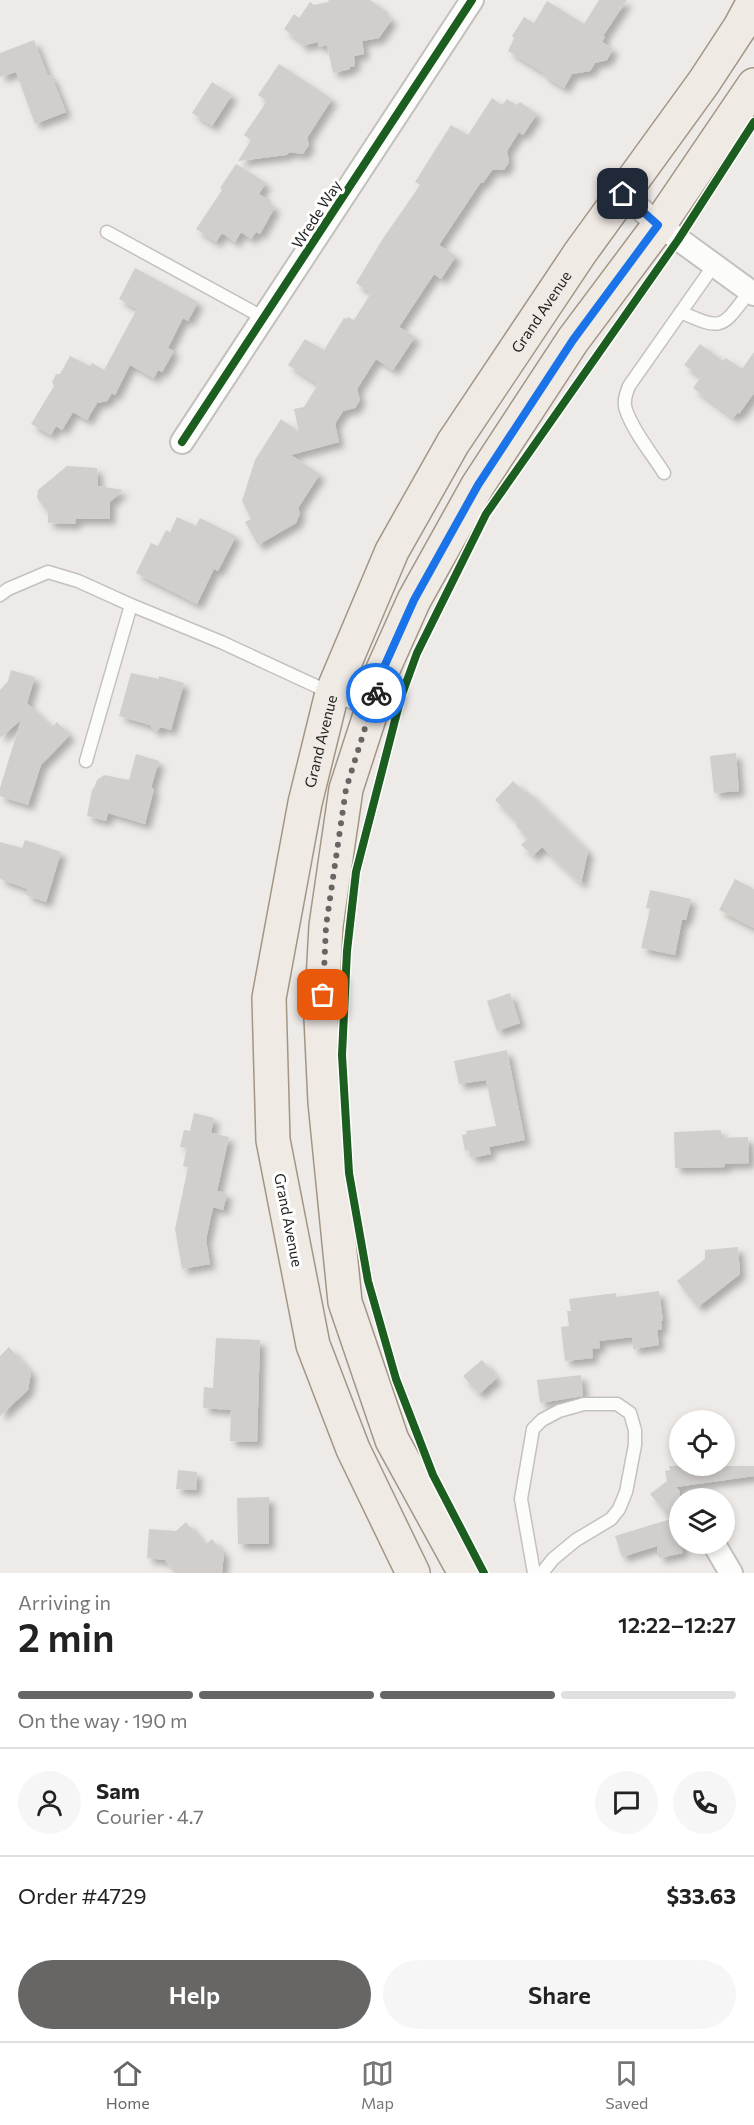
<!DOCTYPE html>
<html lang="en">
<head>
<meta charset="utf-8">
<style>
	body { margin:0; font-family:Commissioner,sans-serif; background:#f6f6f6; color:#222; height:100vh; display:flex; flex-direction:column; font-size:22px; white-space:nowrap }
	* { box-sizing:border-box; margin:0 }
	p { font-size:20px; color:#767676 }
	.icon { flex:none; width:33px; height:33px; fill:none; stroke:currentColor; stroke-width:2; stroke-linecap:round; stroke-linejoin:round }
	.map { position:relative; height:1573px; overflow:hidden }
	.panel { display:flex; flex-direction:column; background:#fff; flex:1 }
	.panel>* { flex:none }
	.fabs { position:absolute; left:669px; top:1410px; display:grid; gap:12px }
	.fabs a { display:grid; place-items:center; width:66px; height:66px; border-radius:50%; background:#fff; box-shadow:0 3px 9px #0003; font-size:30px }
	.pin { position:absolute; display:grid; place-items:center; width:51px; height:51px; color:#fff; margin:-26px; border-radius:12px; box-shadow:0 3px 9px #0006 }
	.courier { position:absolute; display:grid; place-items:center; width:60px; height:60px; margin:-30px; border:4px solid #1a73e8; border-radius:50%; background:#fff; color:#222; box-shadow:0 2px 8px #0007 }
	.summary em { font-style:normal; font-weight:600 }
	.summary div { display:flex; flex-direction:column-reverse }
	.summary { display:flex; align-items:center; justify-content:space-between; height:102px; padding:0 18px }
	h1 { font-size:39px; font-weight:600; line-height:45px }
	.bar { display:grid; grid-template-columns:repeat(4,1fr); gap:9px 6px; align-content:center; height:72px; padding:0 18px }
	.bar i { height:8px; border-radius:4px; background:#e0e0e0 }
	.bar .active { background:#676665 }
	.bar p { grid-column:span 4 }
	.line { display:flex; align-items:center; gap:15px; padding:0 18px; border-top:2px solid #e0e0e0 }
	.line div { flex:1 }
	.round { display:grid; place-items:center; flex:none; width:63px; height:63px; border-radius:32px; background:#f6f6f6 }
	.primary-button { display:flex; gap:12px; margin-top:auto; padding:12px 18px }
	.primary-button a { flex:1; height:69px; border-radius:36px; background:#676665; color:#fff; font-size:24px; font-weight:600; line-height:69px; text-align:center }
	.primary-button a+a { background:#f6f6f6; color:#222 }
	.dock { display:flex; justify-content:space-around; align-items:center; height:84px; border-top:2px solid #e0e0e0; background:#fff; font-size:16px; color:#767676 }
	.dock a { display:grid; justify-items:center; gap:3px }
	.dock .active { color:#676665 }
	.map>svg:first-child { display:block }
</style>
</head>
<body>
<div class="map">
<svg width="754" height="1573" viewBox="0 0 754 1573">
	<defs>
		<filter id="shadow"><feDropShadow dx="5.5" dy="5.5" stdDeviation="3" flood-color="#0004"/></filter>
	</defs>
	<rect width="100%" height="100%" fill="#edeae7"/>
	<g fill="#d2cecc" filter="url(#shadow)">
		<polygon points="329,0 370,0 383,9 382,12 392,19 379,38 362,41 364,54 354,56 355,66 350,67 350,69 333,73 327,45 319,47 318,42 301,46 300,41 284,29 294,14 299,18 310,2 314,5 328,2"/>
		<polygon points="599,0 627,0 603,36 605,37 602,42 613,49 607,60 595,63 590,71 572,74 564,88 543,75 544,73 508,51 514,38 512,36 524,17 534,23 547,1 584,24"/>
		<polygon points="34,40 48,76 51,75 66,112 35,124 16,72 0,77 0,53"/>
		<polygon points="279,64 332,99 307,138 309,145 303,154 290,152 286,155 238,161 251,140 244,135 267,101 258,95"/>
		<polygon points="212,82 232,95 212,126 192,113"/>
		<polygon points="492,98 502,105 507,99 517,105 520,102 537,114 523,135 519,132 507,151 509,162 504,170 492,170 483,183 481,182 439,245 456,256 441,279 434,274 399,327 415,337 393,370 376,359 357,389 360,400 355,408 343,411 335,424 339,442 291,455 320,474 298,508 300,513 296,523 258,545 245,522 251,519 242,501 255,460 281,419 299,432 294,409 304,407 318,384 288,365 305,339 324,350 344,318 346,319 348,317 354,320 371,293 356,283 382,240 420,185 415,182 435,150 451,125 468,135"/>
		<polygon points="236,164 266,183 259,194 267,199 266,202 275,207 260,234 256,232 251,239 241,232 235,242 222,233 216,242 196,229 222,190 220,188"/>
		<polygon points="135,268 198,302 188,321 183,318 168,348 174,351 162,372 158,370 154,378 130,365 115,395 112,393 107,401 97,403 87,420 73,412 62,430 56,426 51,435 31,424 54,386 52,382 56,374 60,374 70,356 90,366 92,363 104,370 137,309 119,299"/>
		<polygon points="700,344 723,361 726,358 742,369 754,352 754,393 739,414 738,412 733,418 693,388 701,377 684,365"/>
		<polygon points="67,466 97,468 98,486 123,490 110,502 110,519 76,519 75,524 48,523 48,512 37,498 38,490"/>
		<polygon points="177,517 196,526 200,518 236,536 218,571 214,569 197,604 136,573 151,543 158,546 166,530 170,532"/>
		<polygon points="11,670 35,677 27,703 52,727 57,722 70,735 41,765 28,805 0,796 0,788 21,720 0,738 0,690 8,681"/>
		<polygon points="131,673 159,679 159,676 184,683 171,730 161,727 156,732 150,725 119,716"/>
		<polygon points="736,753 739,791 714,793 710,756"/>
		<polygon points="136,754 159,761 151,788 154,789 145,824 108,813 106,821 87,816 92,790 94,788 97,780 104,775 129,780"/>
		<polygon points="513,781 526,793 527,791 588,851 581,884 542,847 533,856 521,845 528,838 516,826 518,823 495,800"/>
		<polygon points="25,840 61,852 46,902 26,895 28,889 0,879 0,842 22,848"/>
		<polygon points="735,879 754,889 754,928 719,910"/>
		<polygon points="650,890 691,899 686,920 682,920 675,955 641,948 650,909 646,908"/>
		<polygon points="510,993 520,1023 497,1031 487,1001"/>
		<polygon points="507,1050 525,1140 489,1147 491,1154 471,1158 469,1150 465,1151 462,1135 467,1134 466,1131 496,1126 486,1080 459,1084 454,1061"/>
		<polygon points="194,1113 214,1118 211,1133 229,1137 217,1191 227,1193 223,1210 213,1207 206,1240 210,1264 182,1269 175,1229 188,1167 183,1166 187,1148 180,1147 184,1130 190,1131"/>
		<polygon points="721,1130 721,1138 748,1137 749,1163 725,1164 725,1167 675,1168 674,1132"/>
		<polygon points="738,1247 740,1274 698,1307 677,1281 705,1259 705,1250"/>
		<polygon points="659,1291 663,1321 661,1321 662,1329 657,1330 659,1345 633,1349 632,1337 599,1341 600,1348 592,1349 593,1358 565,1361 561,1327 569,1326 567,1311 571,1311 569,1299 616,1293 616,1297"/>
		<polygon points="216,1338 260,1340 257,1442 230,1441 231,1410 203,1408 204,1387 213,1388"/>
		<polygon points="9,1347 31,1372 28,1390 0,1416 0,1356"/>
		<polygon points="482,1360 497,1378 479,1394 463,1376"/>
		<polygon points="581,1375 583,1396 540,1403 537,1380"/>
		<polygon points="669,1466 754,1466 754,1476 676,1487 680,1491 680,1510 670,1518 650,1494 667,1481 665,1471 670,1470"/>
		<polygon points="178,1470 197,1472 196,1490 176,1489"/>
		<polygon points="269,1497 269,1544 238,1544 237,1498"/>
		<polygon points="674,1518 683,1553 659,1558 657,1546 622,1557 615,1536"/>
		<polygon points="186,1522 205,1545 212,1539 224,1553 222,1573 175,1573 165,1560 147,1558 149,1529 176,1531"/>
	</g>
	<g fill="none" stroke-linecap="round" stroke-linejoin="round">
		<defs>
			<g id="service">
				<polyline points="107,232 264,318"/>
				<path d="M681 312C724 332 722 327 750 291"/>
				<path d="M664 473C652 454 633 431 626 410 623 402 626 394 629 386L714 265"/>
				<polyline points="0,595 8,589 48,572 78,581 131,605 221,642 370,711"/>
				<polyline points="86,761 131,605"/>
				<polyline points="534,1573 521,1499 533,1429 542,1420 559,1411 584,1404 617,1404 630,1413 635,1430 635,1445 626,1492 619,1509 611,1519 576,1540 553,1559 542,1573"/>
			</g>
			<g id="minor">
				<polyline points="623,194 659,225 754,294"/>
				<polyline points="182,442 472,0"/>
				<polyline points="714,1544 731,1573"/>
			</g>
			<g id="primary">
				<path id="s1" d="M413 1573 353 1449 313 1345 273 1140 269 998 305 803 332 693 392 551 453 443 580 253 704 82 740 27 754 1"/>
				<polyline points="465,1573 392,1440 345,1302 325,1102 321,1018 326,926 346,789 371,712 380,676 414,600 478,485 573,340 659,225 754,85"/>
			</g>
		</defs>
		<use href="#service" stroke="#c3c1c0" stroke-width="15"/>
		<use href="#minor" stroke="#c3c1c0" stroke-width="26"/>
		<use href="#primary" stroke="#a39584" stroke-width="36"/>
		<use href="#service" stroke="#fcfcfb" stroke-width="12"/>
		<use href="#minor" stroke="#fcfcfb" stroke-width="22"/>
		<use href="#primary" stroke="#f0eae5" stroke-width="33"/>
		<defs>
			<g id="cycleway">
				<polyline points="182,442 472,0"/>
				<polyline points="484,1573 433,1475 396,1379 368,1281 349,1173 342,1055 347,951 356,872 401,697 417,653 486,514 678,240 754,122"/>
			</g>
		</defs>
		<use href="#cycleway" stroke="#fff" stroke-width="11"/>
		<use href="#cycleway" stroke="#1b5e20" stroke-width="8"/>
	</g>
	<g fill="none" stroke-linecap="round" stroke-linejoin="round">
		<polyline stroke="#676665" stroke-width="6" stroke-dasharray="0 10.8" points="323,995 326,926 346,789 376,693"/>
		<polyline stroke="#1a73e8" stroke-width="8" points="376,693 380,676 414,600 478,485 573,340 658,225 623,194"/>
	</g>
	<g text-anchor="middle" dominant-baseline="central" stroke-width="6" stroke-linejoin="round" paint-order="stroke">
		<g font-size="15" fill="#1f1f1f" stroke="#fff">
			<text transform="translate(316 214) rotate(-57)">Wrede Way</text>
			<text stroke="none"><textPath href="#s1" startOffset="1348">Grand Avenue</textPath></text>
			<text stroke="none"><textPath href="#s1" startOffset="862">Grand Avenue</textPath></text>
			<text transform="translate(289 1220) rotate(79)">Grand Avenue</text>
		</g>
	</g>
</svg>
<div class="fabs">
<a><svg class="icon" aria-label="locate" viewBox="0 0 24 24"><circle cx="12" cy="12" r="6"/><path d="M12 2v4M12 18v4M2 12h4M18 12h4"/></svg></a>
<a><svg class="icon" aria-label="layers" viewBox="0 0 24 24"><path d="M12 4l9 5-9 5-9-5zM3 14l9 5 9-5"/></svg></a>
</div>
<div class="pin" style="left:323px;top:995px;background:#ea580c"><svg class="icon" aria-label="bag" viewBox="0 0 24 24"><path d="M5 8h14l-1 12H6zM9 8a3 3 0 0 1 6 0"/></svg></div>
<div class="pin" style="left:623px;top:194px;background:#1f2937"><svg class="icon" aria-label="home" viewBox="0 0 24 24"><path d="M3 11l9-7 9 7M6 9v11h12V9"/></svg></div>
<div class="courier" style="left:376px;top:693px"><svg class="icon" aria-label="bike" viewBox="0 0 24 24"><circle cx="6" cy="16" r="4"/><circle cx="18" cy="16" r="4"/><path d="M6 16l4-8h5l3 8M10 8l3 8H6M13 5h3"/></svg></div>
</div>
<section class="panel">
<div class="summary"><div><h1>2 min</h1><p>Arriving in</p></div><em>12:22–12:27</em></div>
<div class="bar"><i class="active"></i><i class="active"></i><i class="active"></i><i></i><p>On the way · 190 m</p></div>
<div class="line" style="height:108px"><a class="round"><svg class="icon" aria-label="person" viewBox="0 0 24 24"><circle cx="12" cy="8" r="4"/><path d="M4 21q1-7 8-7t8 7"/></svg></a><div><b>Sam</b><p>Courier · 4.7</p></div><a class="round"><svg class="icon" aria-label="chat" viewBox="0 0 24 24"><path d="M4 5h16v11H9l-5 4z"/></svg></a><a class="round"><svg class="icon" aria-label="phone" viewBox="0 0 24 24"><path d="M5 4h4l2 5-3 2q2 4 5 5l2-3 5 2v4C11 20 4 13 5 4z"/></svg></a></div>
<div class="line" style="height:78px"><div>Order #4729</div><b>$33.63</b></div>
<div class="primary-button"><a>Help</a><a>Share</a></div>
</section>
<nav class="dock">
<a class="active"><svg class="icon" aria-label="home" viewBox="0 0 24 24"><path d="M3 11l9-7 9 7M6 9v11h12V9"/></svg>Home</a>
<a><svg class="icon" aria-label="map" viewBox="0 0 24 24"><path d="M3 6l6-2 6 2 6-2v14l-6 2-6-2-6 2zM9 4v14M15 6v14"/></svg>Map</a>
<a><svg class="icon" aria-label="saved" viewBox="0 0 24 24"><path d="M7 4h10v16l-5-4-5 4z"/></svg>Saved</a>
</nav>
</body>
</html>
